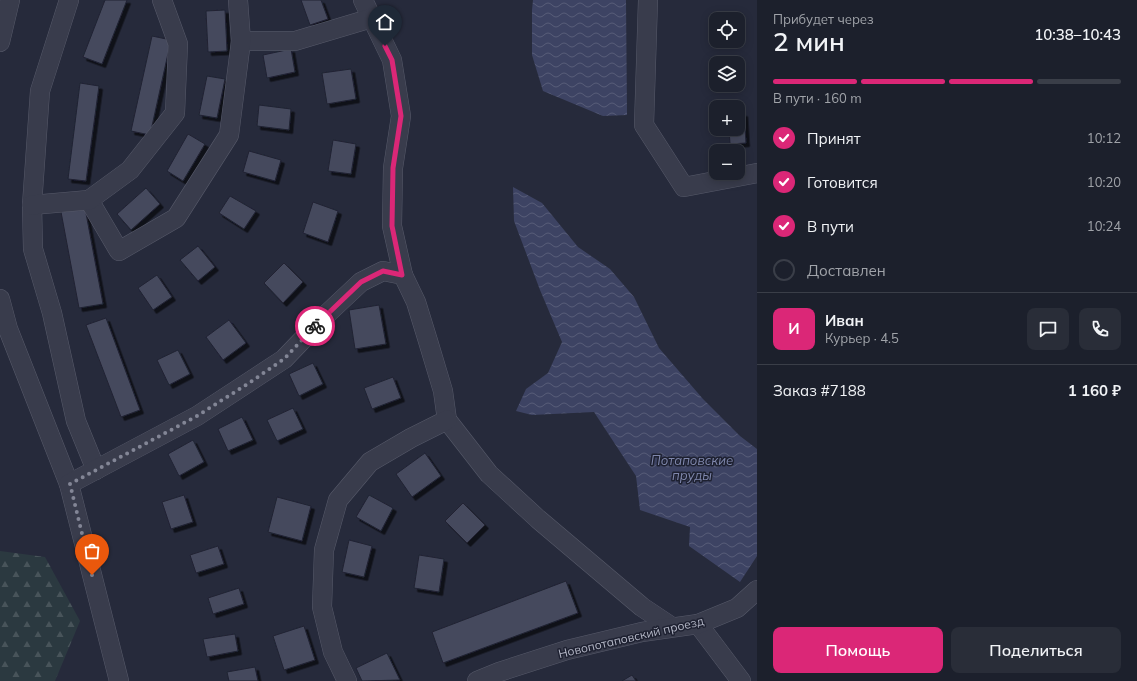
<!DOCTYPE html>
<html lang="ru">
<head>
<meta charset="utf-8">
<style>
	body { margin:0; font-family:Mulish,sans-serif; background:#292d38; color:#f1f3f6; height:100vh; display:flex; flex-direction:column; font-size:15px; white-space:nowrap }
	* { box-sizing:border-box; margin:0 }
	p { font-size:13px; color:#a0a3a9 }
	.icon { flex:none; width:22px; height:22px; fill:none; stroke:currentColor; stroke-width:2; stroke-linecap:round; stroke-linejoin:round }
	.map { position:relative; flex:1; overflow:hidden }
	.details { display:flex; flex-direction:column; background:#1c202c; width:380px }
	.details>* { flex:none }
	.fabs { position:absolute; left:709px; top:12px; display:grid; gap:8px }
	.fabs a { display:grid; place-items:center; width:36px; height:36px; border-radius:8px; background:#1c202c; box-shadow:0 2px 10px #0003,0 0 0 1px #3a3e48; font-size:20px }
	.pin { position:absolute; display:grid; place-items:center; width:34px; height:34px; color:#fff; margin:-41px -17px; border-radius:50% 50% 50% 0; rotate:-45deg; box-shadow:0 0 4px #0007 }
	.pin .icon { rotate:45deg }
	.courier { position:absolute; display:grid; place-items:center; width:40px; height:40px; margin:-20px; border:3px solid #db2777; border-radius:50%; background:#fff; color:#222; box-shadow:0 1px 5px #0007 }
	.overview em { font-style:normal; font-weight:600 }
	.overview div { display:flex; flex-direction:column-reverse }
	.overview { display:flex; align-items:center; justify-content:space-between; height:68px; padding:0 16px }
	h1 { font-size:26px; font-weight:600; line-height:30px }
	.bar { display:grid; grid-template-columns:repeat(4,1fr); gap:6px 4px; align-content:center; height:48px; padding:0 16px }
	.bar i { height:5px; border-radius:3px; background:#3a3e48 }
	.bar .active { background:#db2777 }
	.bar p { grid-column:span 4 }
	.line { display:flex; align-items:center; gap:10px; padding:0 16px; border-top:1px solid #3a3e48 }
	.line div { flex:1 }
	.round { display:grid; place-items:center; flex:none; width:42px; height:42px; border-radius:8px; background:#292d38 }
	ol { padding:0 16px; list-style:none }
	li { display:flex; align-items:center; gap:12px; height:44px }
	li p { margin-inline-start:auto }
	li .icon { padding:4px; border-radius:50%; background:#db2777; color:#fff; stroke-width:4 }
	li:last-child { color:#a0a3a9 }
	li i { width:22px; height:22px; border:2px solid #3a3e48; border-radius:50% }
	.primary-button { display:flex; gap:8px; margin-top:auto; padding:8px 16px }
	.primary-button a { flex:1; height:46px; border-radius:8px; background:#db2777; color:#fff; font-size:16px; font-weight:600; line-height:46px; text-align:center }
	.primary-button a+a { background:#292d38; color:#f1f3f6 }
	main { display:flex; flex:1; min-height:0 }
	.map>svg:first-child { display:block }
</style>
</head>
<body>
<main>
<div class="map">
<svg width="757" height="681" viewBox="0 0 757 681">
	<defs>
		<pattern id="forest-firs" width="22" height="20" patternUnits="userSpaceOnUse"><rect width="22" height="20" fill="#2b3940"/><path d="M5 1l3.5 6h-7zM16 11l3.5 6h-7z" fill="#48545a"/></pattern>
		<pattern id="water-waves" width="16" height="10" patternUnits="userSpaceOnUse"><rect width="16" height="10" fill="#3d4363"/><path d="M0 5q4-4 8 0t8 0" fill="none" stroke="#575c78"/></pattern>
		<filter id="shadow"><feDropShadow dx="3.5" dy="3.5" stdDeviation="0" flood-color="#0009"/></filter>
	</defs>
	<rect width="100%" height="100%" fill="#262a3b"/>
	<polygon fill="url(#forest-firs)" points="0,551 45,557 80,621 55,681 0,681"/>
	<g fill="url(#water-waves)">
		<polygon points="533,0 626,0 627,115 603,116 543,91 532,55 532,10"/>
		<polygon points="513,187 542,203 578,247 610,269 634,297 659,348 703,399 740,436 757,449 757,556 740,582 689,546 690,527 640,510 636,476 594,412 532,415 516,411 526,389 548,373 562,342 540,290 514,221"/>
	</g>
	<g fill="#45495d" stroke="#202333" filter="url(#shadow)">
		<polygon points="105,0 127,0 102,64 83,57"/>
		<polygon points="301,0 321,0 328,19 310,25"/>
		<polygon points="225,10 227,51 208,52 206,11"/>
		<polygon points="152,36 171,40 150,135 131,131"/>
		<polygon points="291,49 295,72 267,78 263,55"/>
		<polygon points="351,69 356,99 327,104 322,73"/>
		<polygon points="207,76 225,79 217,118 199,115"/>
		<polygon points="80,83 99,86 86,181 68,179"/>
		<polygon points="259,105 291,109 289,130 257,126"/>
		<polygon points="744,113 746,143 730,144 729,129 738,129 738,114"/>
		<polygon points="188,134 205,144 183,181 167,171"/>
		<polygon points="333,140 356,144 351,174 328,171"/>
		<polygon points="249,151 281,160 275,181 243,172"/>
		<polygon points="146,188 160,204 131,230 117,214"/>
		<polygon points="230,196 256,211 244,229 219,213"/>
		<polygon points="313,202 338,211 328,242 303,233"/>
		<polygon points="85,208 103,304 79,308 61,212"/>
		<polygon points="198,246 215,267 198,281 180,260"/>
		<polygon points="284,263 303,282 283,303 264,283"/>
		<polygon points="157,275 172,297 153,310 138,288"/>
		<polygon points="379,305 386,344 355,349 349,310"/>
		<polygon points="106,318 140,410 121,417 86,325"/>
		<polygon points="229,320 246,343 223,360 206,337"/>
		<polygon points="178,350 190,374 169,385 157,360"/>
		<polygon points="313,363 323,384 299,396 289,374"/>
		<polygon points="393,377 401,398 372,409 364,388"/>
		<polygon points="293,408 303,429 277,441 267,420"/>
		<polygon points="242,417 253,440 228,451 218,429"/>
		<polygon points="193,440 204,462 179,476 168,454"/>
		<polygon points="425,453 441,476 412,497 396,474"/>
		<polygon points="184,495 193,522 171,529 162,502"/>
		<polygon points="369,495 393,508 381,531 356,517"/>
		<polygon points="277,497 311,506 302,541 268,532"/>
		<polygon points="463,503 485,525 467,543 445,521"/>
		<polygon points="349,540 372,546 364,577 342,572"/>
		<polygon points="218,546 224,564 196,573 190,555"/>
		<polygon points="419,555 444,559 439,592 414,588"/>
		<polygon points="566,581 578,613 443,663 432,632"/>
		<polygon points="239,588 244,604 213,614 208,598"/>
		<polygon points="304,626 315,660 284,670 273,636"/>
		<polygon points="235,634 238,651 207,657 203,639"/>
		<polygon points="387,653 400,680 362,681 356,668"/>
		<polygon points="255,667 258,681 229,681 227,672"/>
		<polygon points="632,675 636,681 622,681"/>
	</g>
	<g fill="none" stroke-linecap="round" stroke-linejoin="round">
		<defs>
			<g id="minor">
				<polyline points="69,0 40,91 32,205 33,249 52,313 76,421 96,470"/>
				<polyline points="363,0 392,60 401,116 393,168 392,226 403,275"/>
				<polyline points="648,0 644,125 684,187 757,173"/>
				<polyline points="241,41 295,41 372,18"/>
				<polyline points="0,42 10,0"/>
				<polyline points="89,200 119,251 176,218 229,135 241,41 238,0"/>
				<polyline points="32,205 89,200 130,170 175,113 178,44 162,0"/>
				<polyline points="0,299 8,329 69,484 119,681"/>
				<polyline points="69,484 197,416 284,359 329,312 361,282 383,271 403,275 416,302 428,341 443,391 447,420 489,474 538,519 642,607 672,627"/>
				<polyline points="698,624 741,681"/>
				<polyline points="347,681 333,652 322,607 324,550 338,500 370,462 411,438 447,420"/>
				<polyline points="477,681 499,672 567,650 642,632 698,624 737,608 757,590"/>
			</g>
		</defs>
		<use href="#minor" stroke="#575a6a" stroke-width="20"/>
		<use href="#minor" stroke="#393c4c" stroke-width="19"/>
	</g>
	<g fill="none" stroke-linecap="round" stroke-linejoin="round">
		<polyline stroke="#838696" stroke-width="4" stroke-dasharray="0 7.2" points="92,575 70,484 197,416 249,383 284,359 315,326"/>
		<polyline stroke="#db2777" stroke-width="5" points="315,326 361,282 383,271 402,275 392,226 393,168 401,116 392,60 385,46"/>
	</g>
	<g text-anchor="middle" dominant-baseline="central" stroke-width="3" stroke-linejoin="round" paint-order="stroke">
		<g font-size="12" fill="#b5b8c7" stroke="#1e2131">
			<text transform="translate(631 637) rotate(-13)">Новопотаповский проезд</text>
		</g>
		<g font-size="13" font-style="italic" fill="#7f87ac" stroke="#1e2131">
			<text x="692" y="460">Потаповские<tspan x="692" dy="15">пруды</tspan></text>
		</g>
	</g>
</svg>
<div class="fabs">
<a><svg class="icon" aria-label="locate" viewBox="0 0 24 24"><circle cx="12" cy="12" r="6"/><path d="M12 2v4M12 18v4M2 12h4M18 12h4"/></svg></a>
<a><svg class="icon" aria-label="layers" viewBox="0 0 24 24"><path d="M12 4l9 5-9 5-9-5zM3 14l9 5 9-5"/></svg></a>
<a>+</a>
<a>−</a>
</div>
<div class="pin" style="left:92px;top:575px;background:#ea580c"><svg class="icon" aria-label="bag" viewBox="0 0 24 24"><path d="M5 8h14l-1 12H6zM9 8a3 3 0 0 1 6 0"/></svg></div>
<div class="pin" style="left:385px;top:46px;background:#1f2937"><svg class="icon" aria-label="home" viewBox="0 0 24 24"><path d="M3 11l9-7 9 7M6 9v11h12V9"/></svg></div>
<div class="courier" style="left:315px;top:326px"><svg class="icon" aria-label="bike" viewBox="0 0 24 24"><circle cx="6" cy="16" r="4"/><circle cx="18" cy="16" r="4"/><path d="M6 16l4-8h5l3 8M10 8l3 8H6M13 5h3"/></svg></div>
</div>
<section class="details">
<div class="overview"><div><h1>2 мин</h1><p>Прибудет через</p></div><em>10:38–10:43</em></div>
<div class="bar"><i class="active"></i><i class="active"></i><i class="active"></i><i></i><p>В пути · 160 m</p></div>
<ol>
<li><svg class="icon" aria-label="check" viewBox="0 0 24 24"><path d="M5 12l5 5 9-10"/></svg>Принят<p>10:12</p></li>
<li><svg class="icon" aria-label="check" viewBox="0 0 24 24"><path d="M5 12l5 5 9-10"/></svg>Готовится<p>10:20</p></li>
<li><svg class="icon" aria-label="check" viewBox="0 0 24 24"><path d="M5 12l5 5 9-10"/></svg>В пути<p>10:24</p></li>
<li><i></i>Доставлен</li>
</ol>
<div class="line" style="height:72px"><b class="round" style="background:#db2777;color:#fff">И</b><div><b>Иван</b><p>Курьер · 4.5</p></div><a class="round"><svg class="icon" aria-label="chat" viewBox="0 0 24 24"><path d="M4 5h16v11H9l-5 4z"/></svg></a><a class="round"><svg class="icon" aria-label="phone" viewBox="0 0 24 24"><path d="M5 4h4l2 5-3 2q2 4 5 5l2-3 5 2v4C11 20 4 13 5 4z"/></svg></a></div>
<div class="line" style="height:52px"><div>Заказ #7188</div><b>1 160 ₽</b></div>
<div class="primary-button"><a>Помощь</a><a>Поделиться</a></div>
</section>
</main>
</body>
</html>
